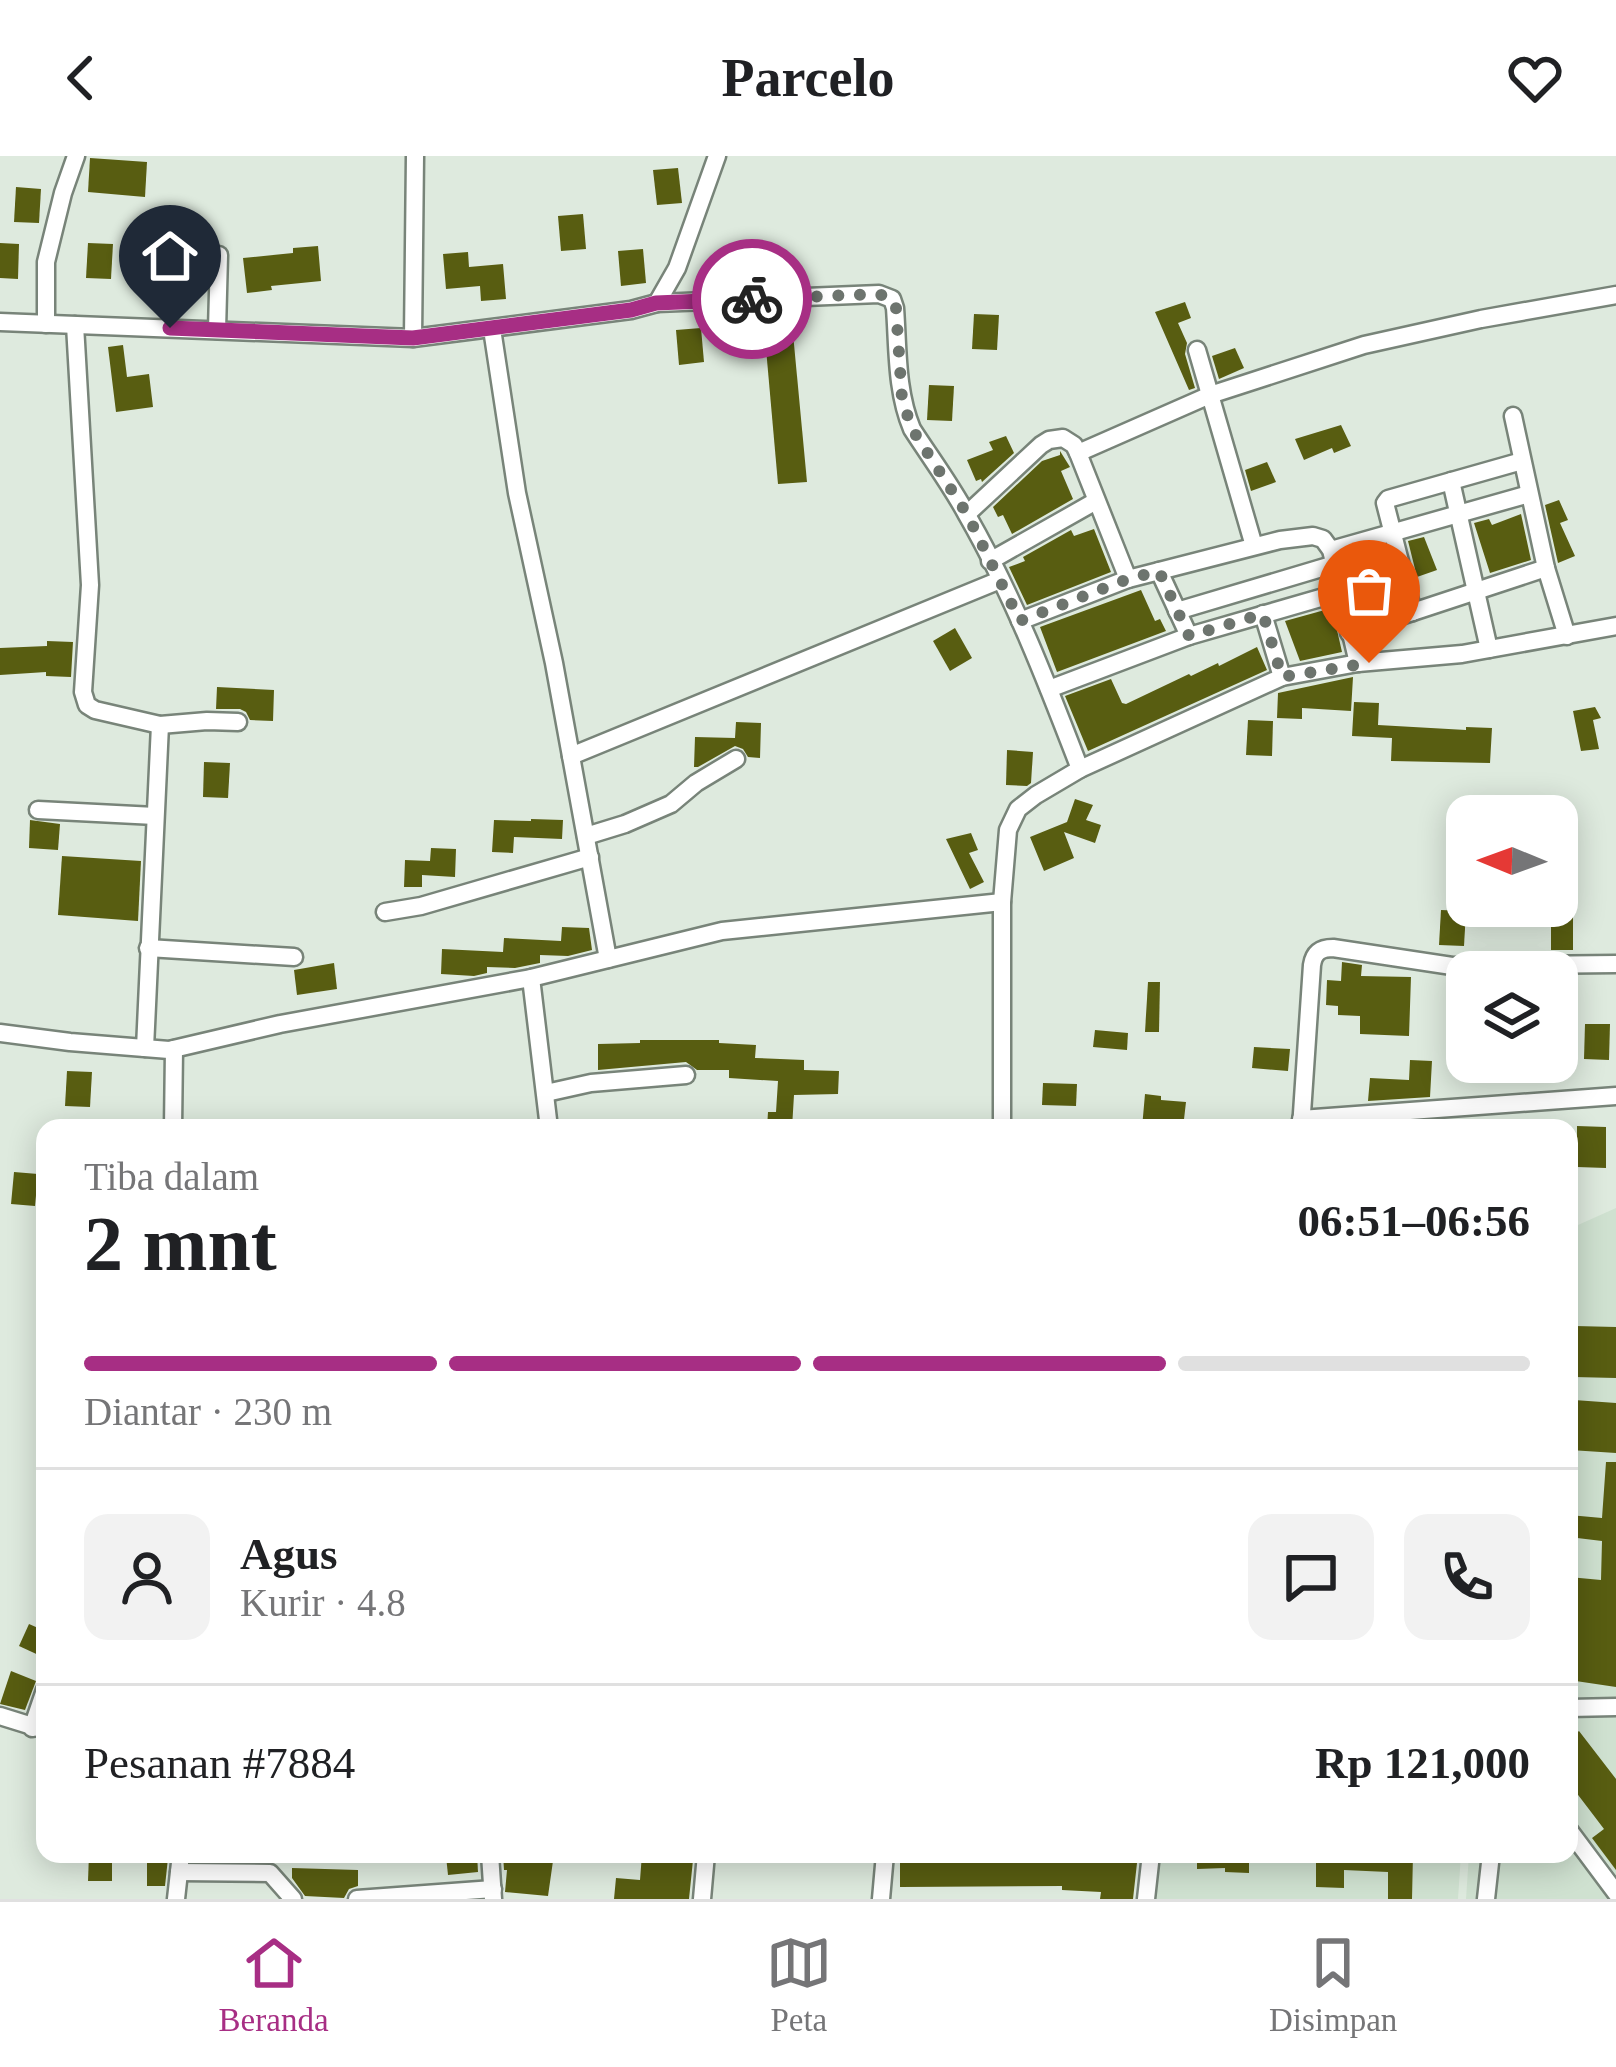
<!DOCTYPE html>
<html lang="id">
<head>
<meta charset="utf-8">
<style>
	body { margin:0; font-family:Georgia,serif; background:#f2f2f2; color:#202124; height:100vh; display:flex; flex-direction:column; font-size:45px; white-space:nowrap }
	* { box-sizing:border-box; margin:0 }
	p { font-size:39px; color:#757577 }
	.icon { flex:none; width:66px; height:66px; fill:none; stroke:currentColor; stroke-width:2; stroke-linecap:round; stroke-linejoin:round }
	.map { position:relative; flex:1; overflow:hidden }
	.details { position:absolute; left:36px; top:963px; width:1542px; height:744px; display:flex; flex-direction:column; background:#fff; border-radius:24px; box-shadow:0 6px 30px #0003 }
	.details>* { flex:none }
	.needle { width:78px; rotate:271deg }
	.controls { position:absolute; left:1446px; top:639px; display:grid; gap:24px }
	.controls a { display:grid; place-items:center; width:132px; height:132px; border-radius:24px; background:#fff; box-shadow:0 6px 30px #0003; font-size:60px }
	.pin { position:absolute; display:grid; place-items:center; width:102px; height:102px; color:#fff; margin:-123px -51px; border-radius:50% 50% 50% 0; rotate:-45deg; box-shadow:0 0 12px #0007 }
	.pin .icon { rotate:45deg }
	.courier { position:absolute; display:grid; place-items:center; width:120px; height:120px; margin:-60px; border:9px solid #a72e84; border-radius:50%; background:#fff; color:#222; box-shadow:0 3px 15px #0007 }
	.head em { font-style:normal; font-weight:700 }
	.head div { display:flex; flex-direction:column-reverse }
	.head { display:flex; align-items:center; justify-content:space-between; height:204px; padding:0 48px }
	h1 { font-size:78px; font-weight:700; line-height:90px }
	.bar { display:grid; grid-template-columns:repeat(4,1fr); gap:18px 12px; align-content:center; height:144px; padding:0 48px }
	.bar i { height:15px; border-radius:9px; background:#e0e0e0 }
	.bar .selected { background:#a72e84 }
	.bar p { grid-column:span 4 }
	.line { display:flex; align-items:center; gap:30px; padding:0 48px; border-top:3px solid #e0e0e0 }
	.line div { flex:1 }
	.round { display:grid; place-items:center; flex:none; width:126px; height:126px; border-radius:24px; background:#f2f2f2 }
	header { display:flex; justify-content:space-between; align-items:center; height:156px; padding:0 48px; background:#fff; font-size:54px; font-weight:700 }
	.tabs { display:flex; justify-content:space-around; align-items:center; height:168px; border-top:3px solid #e0e0e0; background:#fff; font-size:33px; color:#757577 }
	.tabs a { display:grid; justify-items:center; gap:6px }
	.tabs .selected { color:#a72e84 }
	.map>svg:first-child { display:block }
</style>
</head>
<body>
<header><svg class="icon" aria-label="back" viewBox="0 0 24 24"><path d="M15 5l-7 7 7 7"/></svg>Parcelo<svg class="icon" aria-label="heart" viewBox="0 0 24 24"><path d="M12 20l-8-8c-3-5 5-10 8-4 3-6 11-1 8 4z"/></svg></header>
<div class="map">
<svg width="1616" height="1743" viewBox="0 0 1616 1743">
	<rect width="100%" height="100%" fill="#deeade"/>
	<g fill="#cfe1d0">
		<polygon points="1616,1052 1616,1743 1466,1743 1469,1698 1569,1698 1569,1073"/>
		<polygon points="1161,1698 1461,1698 1458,1743 1156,1743"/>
	</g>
	<g fill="#585d11">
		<polygon points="90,2 147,6 145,41 88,36"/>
		<polygon points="678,12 682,47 657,49 653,14"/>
		<polygon points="16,31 41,33 39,67 14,66"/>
		<polygon points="583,58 586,93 561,95 558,60"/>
		<polygon points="0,87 19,88 18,123 0,122"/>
		<polygon points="88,87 113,88 111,123 86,122"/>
		<polygon points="318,90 321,125 271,130 272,134 247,137 243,102 293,97 293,92"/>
		<polygon points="643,93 646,127 621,130 618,95"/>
		<polygon points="468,96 469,111 503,108 506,143 481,145 480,130 446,133 443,98"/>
		<polygon points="1185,146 1191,162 1178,167 1187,187 1185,198 1195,232 1189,234 1155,156"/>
		<polygon points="974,158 999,159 997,194 972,193"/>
		<polygon points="792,167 807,326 778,328 764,170"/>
		<polygon points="701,172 704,206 679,209 676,174"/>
		<polygon points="123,189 127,221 149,218 153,251 116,256 108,191"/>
		<polygon points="1235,192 1244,212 1219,223 1212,200"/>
		<polygon points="929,229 954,230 952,265 927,264"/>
		<polygon points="1341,269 1351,290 1334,297 1332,292 1304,304 1295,283"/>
		<polygon points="1006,280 1014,297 982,326 981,323 976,325 967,304 993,294 989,286"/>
		<polygon points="1060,295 1070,311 1061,315 1073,343 1012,378 1003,359 998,361 993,351 1042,305 1060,299"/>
		<polygon points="1267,306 1276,326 1251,335 1245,314"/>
		<polygon points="1559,344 1568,364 1560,367 1575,400 1558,407 1545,349"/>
		<polygon points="1521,358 1531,404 1490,417 1474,367 1489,363 1492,369"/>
		<polygon points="1094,373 1111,416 1027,449 1009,411 1025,405 1023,401 1071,374 1074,380"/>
		<polygon points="1424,381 1437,414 1417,421 1408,385"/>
		<polygon points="1386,402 1398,448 1363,459 1359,455 1350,418 1374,410 1372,406"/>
		<polygon points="1141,434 1155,465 1160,463 1166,475 1057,516 1040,471"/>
		<polygon points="1332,452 1342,496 1300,505 1285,465"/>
		<polygon points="955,472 972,502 950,515 933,485"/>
		<polygon points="47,485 73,486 71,521 46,520 46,516 0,519 0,492 47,490"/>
		<polygon points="1257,491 1267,514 1088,595 1065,540 1111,523 1122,547 1126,548 1189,518 1191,520 1218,507 1219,510"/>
		<polygon points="1353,521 1351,555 1302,552 1302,563 1277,562 1278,537"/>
		<polygon points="217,531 274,534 273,565 250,564 246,556 240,553 216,553"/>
		<polygon points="1354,546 1379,547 1378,569 1466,574 1466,571 1492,572 1490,607 1391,605 1392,582 1352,580"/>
		<polygon points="1595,551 1601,562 1593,564 1599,593 1581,595 1573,555"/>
		<polygon points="1248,564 1273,565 1272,600 1246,599"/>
		<polygon points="736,566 761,567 760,602 748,601 743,593 735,590 698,611 694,611 695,581 735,582"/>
		<polygon points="1007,594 1033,596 1031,627 1027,630 1006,629"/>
		<polygon points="204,606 230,607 228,642 203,641"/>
		<polygon points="1075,643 1093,649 1086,664 1101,669 1095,687 1064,676 1074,702 1044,715 1030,681 1067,666"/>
		<polygon points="531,663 563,664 562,683 514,681 513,697 492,696 494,664 531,665"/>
		<polygon points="30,664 60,668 58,694 29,692"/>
		<polygon points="971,677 978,694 969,697 984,726 970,733 946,683"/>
		<polygon points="431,692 456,693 455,721 422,719 422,731 404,731 405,704 430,705"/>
		<polygon points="62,700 141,705 138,765 58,759"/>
		<polygon points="1557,739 1573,739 1573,794 1551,794 1551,750 1557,750"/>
		<polygon points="1441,754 1466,755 1464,790 1439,789"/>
		<polygon points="562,771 589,772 592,794 568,800 540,799 540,807 515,812 487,811 487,817 474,820 441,818 442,793 503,796 504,782 561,785"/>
		<polygon points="1342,806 1362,809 1361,820 1411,821 1409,880 1360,878 1360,860 1338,859 1338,850 1326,849 1327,824 1341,825"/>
		<polygon points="334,807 337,833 297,839 294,814"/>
		<polygon points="1148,826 1160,826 1159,876 1145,876"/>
		<polygon points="1585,868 1610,868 1609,904 1584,903"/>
		<polygon points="1095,874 1128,877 1127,894 1093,891"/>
		<polygon points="640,884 719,884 719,887 756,889 755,902 804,904 804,914 839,915 838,938 794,939 792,972 767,972 768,956 776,956 778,925 729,922 729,914 697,914 686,906 598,914 598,888 640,887"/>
		<polygon points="1254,891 1290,893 1288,915 1252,912"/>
		<polygon points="1410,904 1432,905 1430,941 1368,945 1370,922 1409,924"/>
		<polygon points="67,915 92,916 90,951 65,950"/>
		<polygon points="1043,927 1077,928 1076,950 1042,949"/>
		<polygon points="1145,938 1161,940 1161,944 1186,946 1183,972 1142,972"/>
		<polygon points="1577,970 1606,971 1606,1012 1577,1011"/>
		<polygon points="14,1016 38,1018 35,1050 11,1048"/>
		<polygon points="1575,1170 1616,1171 1616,1222 1574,1221"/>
		<polygon points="1574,1244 1616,1247 1616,1297 1570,1294"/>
		<polygon points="1606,1306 1616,1306 1616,1531 1569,1524 1569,1421 1601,1424 1602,1385 1569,1381 1569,1359 1602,1362"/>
		<polygon points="29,1468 45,1475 45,1502 19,1490"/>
		<polygon points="11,1515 36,1525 25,1554 0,1548"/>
		<polygon points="1579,1575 1616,1623 1616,1714 1592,1682 1604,1673 1569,1627 1569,1583"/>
		<polygon points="89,1698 112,1698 112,1725 88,1725"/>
		<polygon points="477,1698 478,1716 448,1719 446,1700"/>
		<polygon points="503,1698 554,1698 548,1740 505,1736 507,1714 504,1714"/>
		<polygon points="642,1698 693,1704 689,1743 614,1743 616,1722 640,1724"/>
		<polygon points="1064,1698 1138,1698 1133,1743 1100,1743 1101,1736 1062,1734 1062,1730 900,1731 900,1699"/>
		<polygon points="1197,1698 1249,1698 1249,1717 1225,1716 1225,1712 1197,1713"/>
		<polygon points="1316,1698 1413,1698 1412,1743 1388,1743 1388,1716 1344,1714 1344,1732 1316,1731"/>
		<polygon points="147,1702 168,1702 165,1730 147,1730"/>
		<polygon points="292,1712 358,1714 358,1730 349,1733 344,1742 305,1740 292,1722"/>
	</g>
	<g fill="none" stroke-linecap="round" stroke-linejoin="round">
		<defs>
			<g id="minor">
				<polyline points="657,147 677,112 717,0"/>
				<path d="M0 166 413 182 631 154 657 147 879 138 892 143 895 152C898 192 896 235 912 273 930 301 951 329 967 359 1013 439 1047 527 1080 613"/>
				<polyline points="46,168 46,106 63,37 76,0"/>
				<polyline points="75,169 90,429 83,536 87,549 95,554 160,569 207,565 238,566"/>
				<polyline points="492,173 517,337 554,507 608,803"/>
				<polyline points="217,174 219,99"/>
				<polyline points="413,182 415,0"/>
				<polyline points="1197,194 1254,390"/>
				<polyline points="1513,260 1546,412 1567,480"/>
				<polyline points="1078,297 1210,239 1364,189 1481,163 1616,139"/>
				<polyline points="1451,325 1489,493"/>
				<polyline points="967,358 1041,289 1049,284 1063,282 1074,289 1078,297 1128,423"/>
				<polyline points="1331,394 1529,338"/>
				<polyline points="990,405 1096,345"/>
				<polyline points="1159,415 1189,480"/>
				<polyline points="1177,455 1335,408"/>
				<polyline points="1413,456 1385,347 1388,343 1522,305"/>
				<polyline points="1263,458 1282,521"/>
				<polyline points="1020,465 1128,423 1280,384 1313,380 1323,383 1331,394 1358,507"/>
				<polyline points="1349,477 1546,412"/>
				<polyline points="1049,533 1189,480 1341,436"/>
				<polyline points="571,600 1000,424"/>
				<polyline points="38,654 155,660"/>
				<polyline points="586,680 625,668 671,648 696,627 736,603"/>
				<polyline points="385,756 421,750 590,701"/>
				<polyline points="148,792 294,801"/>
				<polyline points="531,822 549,972"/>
				<polyline points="0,877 70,886 169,894 280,868 531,822 722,775 1002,746"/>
				<polyline points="145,892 160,569"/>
				<polyline points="546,937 591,927 686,919"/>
				<polyline points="1301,963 1616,940"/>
				<polyline points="173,972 174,893"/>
				<polyline points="1002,972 1002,746 1008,674 1018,653 1036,639 1080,613 1282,521 1358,507 1462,498 1616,470"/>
				<path d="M1301 972 1312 809C1314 796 1321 792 1333 792L1452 810 1616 808"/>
				<polyline points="1569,1552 1616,1551"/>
				<polyline points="0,1560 45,1574"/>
				<polyline points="32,1572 45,1534"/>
				<polyline points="1569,1674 1616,1737"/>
				<polyline points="490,1698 493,1743"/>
				<polyline points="179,1716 270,1717 293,1743"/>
				<polyline points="176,1743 181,1698"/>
				<polyline points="357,1743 493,1733"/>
				<polyline points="702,1743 706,1698"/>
				<polyline points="881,1743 885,1698"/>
				<polyline points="1146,1743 1151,1698"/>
				<polyline points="1486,1743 1491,1698"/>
			</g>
		</defs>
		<use href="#minor" stroke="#788479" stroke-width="21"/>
		<use href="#minor" stroke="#fff" stroke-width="16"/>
	</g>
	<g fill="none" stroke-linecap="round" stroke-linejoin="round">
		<polyline stroke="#6d746e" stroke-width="12" stroke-dasharray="0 21.6" points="752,143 879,138 892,143 896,152 902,243 912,273 967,358 1020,465 1128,423 1159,415 1189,480 1263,458 1282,521 1369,507"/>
		<polyline stroke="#a72e84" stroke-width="15" points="170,172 413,182 631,154 656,147 752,143"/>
	</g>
</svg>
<div class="controls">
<a><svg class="needle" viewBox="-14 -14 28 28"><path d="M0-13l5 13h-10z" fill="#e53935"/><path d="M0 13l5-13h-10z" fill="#757577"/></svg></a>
<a><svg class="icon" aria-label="layers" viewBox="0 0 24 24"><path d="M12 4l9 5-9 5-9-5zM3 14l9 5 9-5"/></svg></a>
</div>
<div class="pin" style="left:1369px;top:507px;background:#ea580c"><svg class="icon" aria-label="bag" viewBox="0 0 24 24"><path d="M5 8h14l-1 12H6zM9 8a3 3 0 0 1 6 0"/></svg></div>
<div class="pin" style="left:170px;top:172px;background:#1f2937"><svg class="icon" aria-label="home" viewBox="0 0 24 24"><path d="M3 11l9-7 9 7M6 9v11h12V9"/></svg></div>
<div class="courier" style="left:752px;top:143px"><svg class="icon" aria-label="bike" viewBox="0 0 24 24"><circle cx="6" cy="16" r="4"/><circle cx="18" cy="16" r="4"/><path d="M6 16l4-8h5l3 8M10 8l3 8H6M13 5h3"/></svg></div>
<section class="details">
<div class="head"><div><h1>2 mnt</h1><p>Tiba dalam</p></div><em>06:51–06:56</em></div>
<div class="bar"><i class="selected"></i><i class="selected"></i><i class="selected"></i><i></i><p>Diantar · 230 m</p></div>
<div class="line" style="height:216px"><a class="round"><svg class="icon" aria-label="person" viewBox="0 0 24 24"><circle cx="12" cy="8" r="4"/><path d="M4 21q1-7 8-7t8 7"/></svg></a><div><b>Agus</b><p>Kurir · 4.8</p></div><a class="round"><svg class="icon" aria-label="chat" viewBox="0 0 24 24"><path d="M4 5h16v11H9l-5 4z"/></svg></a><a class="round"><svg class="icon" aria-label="phone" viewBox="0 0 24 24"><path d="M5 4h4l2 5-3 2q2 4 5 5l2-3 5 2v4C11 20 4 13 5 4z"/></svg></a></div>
<div class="line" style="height:156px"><div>Pesanan #7884</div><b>Rp 121,000</b></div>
</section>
</div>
<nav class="tabs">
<a class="selected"><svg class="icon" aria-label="home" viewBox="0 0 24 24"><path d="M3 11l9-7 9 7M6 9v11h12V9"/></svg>Beranda</a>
<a><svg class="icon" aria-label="map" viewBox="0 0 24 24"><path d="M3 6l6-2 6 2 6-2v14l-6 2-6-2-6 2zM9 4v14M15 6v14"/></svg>Peta</a>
<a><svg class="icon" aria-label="saved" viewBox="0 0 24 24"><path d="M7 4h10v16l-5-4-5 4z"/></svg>Disimpan</a>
</nav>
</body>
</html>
